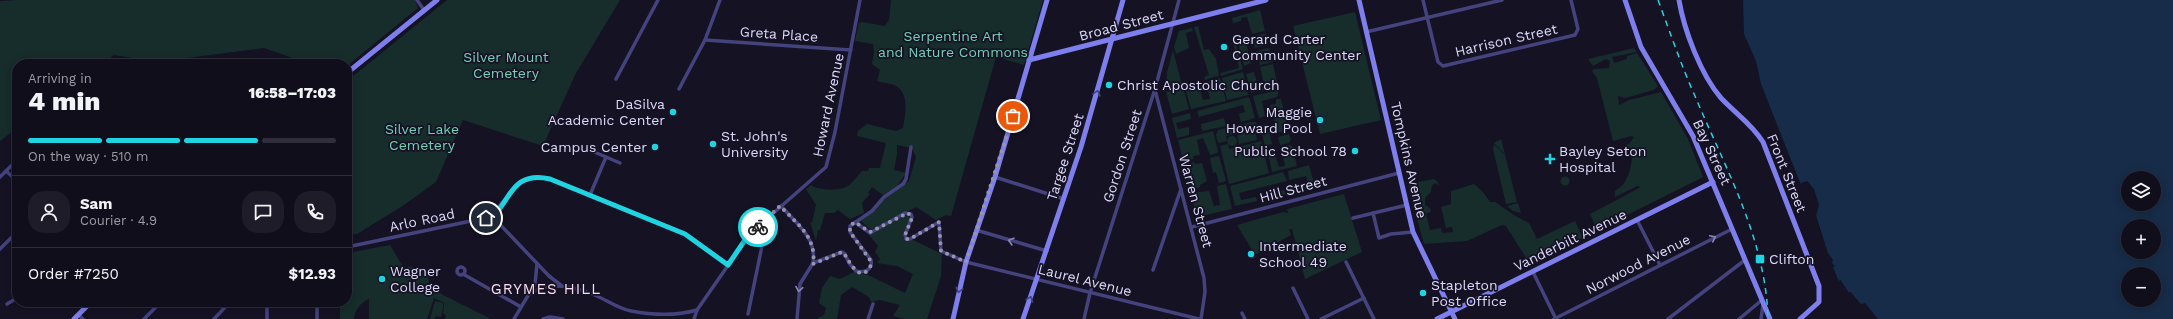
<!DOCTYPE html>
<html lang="en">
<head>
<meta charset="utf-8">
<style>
	body { margin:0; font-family:"Work Sans",sans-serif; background:#1e1c28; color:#f1f3f6; height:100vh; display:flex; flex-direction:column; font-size:15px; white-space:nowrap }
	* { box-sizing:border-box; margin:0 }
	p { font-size:13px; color:#9c9ca3 }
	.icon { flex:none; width:22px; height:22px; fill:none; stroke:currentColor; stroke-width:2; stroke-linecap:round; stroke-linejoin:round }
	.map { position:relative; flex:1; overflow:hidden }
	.details { position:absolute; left:12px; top:59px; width:340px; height:248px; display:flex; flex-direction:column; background:#100e1b; border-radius:16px; box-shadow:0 2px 10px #0003,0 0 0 1px #302e3a }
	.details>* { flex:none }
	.buttons { position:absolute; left:2121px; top:171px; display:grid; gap:8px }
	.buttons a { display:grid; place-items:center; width:40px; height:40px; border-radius:50%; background:#100e1b; box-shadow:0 2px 10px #0003,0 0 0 1px #302e3a; font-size:20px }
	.pin { position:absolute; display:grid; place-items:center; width:34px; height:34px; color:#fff; margin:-17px; border:2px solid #fff; border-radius:50%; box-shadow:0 1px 4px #0007 }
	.courier { position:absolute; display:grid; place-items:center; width:40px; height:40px; margin:-20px; border:3px solid #20d3e0; border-radius:50%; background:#fff; color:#222; box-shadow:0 1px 5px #0007 }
	.overview em { font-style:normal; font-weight:800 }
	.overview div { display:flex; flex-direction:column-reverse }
	.overview { display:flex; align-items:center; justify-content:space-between; height:68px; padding:0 16px }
	h1 { font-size:26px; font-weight:800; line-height:30px }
	.bar { display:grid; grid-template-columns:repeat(4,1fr); gap:6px 4px; align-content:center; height:48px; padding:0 16px }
	.bar i { height:5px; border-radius:3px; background:#302e3a }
	.bar .current { background:#20d3e0 }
	.bar p { grid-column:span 4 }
	.line { display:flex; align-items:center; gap:10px; padding:0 16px; border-top:1px solid #302e3a }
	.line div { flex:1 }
	.round { display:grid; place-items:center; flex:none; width:42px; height:42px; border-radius:16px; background:#1e1c28 }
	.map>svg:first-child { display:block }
</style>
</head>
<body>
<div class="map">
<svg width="2173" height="319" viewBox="0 0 2173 319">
	<rect width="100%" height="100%" fill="#151224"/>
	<g fill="#162d2c">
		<polygon points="18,0 415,0 418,8 347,66 347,64 310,64 264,48 157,62 114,55 102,64 17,64 17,128 0,141 0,1"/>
		<polygon points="447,0 620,0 575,75 543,146 463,120 436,182 401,207 357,234 347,234 347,81"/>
		<path d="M891 0H1043L1024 65 996 57 951 216 946 215 936 220 916 207 871 230 862 222 861 221 876 209 884 198 909 181 916 157 912 148 897 145V154L894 170 906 173 897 186 883 195 872 187 868 193 870 194 862 203 864 213 850 219 838 210 834 213H825L820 230H818L816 241 810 222 812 223 816 205 806 189 811 185C816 190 839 191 846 187 852 184 857 176 862 171H868L869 168H880L886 143 857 136 858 131 867 124 896 131 903 128C905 115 910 94 896 86 892 83 883 83 877 81L880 70 872 64 874 52 873 44 855 41 859 23 862 22 885 26 889 20Z"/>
		<polygon points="1260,10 1265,31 1252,34 1247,17 1241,18 1241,21 1233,23 1232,18"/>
		<polygon points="1355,12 1381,120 1320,134 1293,26"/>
		<polygon points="1198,26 1204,50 1209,49 1216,59 1219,76 1215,77 1214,74 1214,77 1205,80 1204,77 1209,75 1194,27"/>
		<polygon points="1192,28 1193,31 1186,33 1189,48 1176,54 1174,47 1179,31"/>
		<polygon points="1266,33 1268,44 1255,48 1252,37"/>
		<polygon points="1235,41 1243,69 1221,76 1220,73 1239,68 1233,42"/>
		<polygon points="1246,42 1251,63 1244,66 1238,43"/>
		<polygon points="1269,48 1273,62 1260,65 1256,51"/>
		<path d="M1634 48 1637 52 1612 57 1614 63 1627 59V56L1637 53 1658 86 1654 90 1625 98 1618 96 1619 105 1629 100 1661 92 1688 139 1703 177 1597 230 1590 214 1641 187 1637 186 1615 197V191C1627 185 1631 170 1632 158L1625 145 1629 144 1634 137 1631 136 1613 141 1597 78 1592 71 1594 69 1609 68 1610 61 1606 59 1593 66 1588 59Z"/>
		<polygon points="1173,50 1182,85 1166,90 1167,72"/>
		<polygon points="1273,64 1278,87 1251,93 1246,74 1254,72 1258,86 1264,84 1260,67"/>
		<polygon points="1243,72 1248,91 1247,92 1249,95 1227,100 1222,78"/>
		<polygon points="1220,78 1226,101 1191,109 1186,91 1189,90 1188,87 1199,86 1203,100 1210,99 1206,82"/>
		<polygon points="1183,87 1189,109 1172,114 1166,92"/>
		<polygon points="1279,90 1277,97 1262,101 1265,116 1259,118 1253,96"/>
		<polygon points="1249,97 1255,118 1241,122 1239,114 1245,112 1243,105 1199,117 1197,111"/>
		<polygon points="1276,99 1281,99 1284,112 1283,114 1273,117 1270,105 1276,104"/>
		<polygon points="1190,113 1191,119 1176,123 1178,129 1189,127 1189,135 1177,138 1172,118"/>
		<polygon points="1283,116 1286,118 1288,130 1277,133 1274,119"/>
		<polygon points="1224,118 1226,126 1202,131 1201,124"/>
		<polygon points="1251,122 1256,122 1258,128 1226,136 1227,141 1218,143 1216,135 1218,130"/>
		<polygon points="1267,124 1272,144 1265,146 1260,125"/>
		<polygon points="1255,130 1257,140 1239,144 1237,135"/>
		<polygon points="1213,131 1218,151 1217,153 1210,155 1203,138 1197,140 1200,155 1193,156 1194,159 1183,161 1178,140"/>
		<polygon points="1289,134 1291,140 1289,143 1280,145 1278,137"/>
		<circle cx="1232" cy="141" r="5"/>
		<polygon points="1501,139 1505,154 1494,143"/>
		<polygon points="1261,141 1269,173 1229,184 1220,146 1228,144 1229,149"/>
		<polygon points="1494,144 1505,155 1517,202 1506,204 1493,149"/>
		<polygon points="1290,145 1292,146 1297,166 1272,172 1268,153 1274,152 1279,167 1285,166 1281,147"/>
		<polygon points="1217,156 1219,156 1226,181 1219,183 1216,172 1213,173 1210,158"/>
		<polygon points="1194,162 1195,164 1202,163 1207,181 1200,185 1200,187 1190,190 1184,165"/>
		<polygon points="1309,165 1315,187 1293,192 1292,187 1308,183 1306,176 1289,180 1288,171"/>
		<polygon points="1283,172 1287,181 1239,193 1241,200 1256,197 1257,201 1235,206 1230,186"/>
		<circle cx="1565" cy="181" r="4.5"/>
		<polygon points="1434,179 1438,182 1439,186 1436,183 1432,185 1431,192 1425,198 1425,205 1430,208 1431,212 1416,217 1408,184"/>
		<polygon points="1226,184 1232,209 1197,217 1191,193 1209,191 1214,206 1220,205 1217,186"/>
		<polygon points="1474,184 1483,192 1490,202 1495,202 1514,215 1529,223 1537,239 1575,221 1583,238 1530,264 1506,226 1502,225 1467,241 1424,244 1417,218 1426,214 1430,230 1441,228 1442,233 1453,232 1452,227 1446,228 1441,207 1451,204 1451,191"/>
		<polygon points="1284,190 1286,194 1265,200 1264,195"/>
		<polygon points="1344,194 1362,252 1305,279 1292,229 1289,229 1291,235 1255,255 1237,225 1283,212 1288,213 1287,209"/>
		<polygon points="1518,203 1521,213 1513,211 1507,206"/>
		<polygon points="908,215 910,218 903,237 905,241 913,240 942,254 941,276 927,319 905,319 893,316 900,305 880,300 871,302 869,297 852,287 841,295 837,319 816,319 824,315 826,308 819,303 822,288 830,276 840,279 854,272 868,275 905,293 913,274 897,266 877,263 880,259 875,252 878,246 869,235 903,216"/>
		<path d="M390 245 405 270 409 266 426 273 429 280 428 285 443 295 491 319H445L446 315 443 314 444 303 434 298 427 319H369V299C361 302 354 311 354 319H340V302H347V253Z"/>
		<polygon points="435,301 443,303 443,308 441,317 436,316 434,319 430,319"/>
	</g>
	<g fill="#172c48" fill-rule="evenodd">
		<path d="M1743 0H2173V319H1871L1851 292 1849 293 1840 279 1839 282 1833 267 1835 266 1832 263 1833 260 1828 253 1816 216 1812 188 1805 183 1801 185 1761 84 1756 61 1744 34ZM2128 178H2154V204H2128ZM2128 226H2154V252H2128ZM2128 274H2154V300H2128Z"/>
		<polygon points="1322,114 1324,125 1319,126 1316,115"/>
	</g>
	<g fill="#151224">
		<polygon points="1807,181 1814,189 1819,205 1816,216 1825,244 1814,217 1813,202 1808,196 1810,189 1805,185 1802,187 1801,183"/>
		<polygon points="1850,292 1861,304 1865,303 1878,319 1869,319 1850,295 1847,294"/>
	</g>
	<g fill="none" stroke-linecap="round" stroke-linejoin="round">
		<g stroke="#44437d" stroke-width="3.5">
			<polyline points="417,0 424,10"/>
			<polyline points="1423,0 1438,62 1443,66 1575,35 1578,29 1571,0"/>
			<polyline points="1366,32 1502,0"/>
			<polyline points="705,40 851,50"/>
			<polyline points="616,79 658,0"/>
			<polyline points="679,89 705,40 720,0"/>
			<polyline points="1155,90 1204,278 1205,292 1201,319"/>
			<polyline points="606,157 620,163"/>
			<polyline points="6,171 17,181"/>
			<polyline points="0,177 17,160"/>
			<polyline points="995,177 1064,199"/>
			<polyline points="590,195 606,157 592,151"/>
			<path d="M781 206C797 224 817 238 813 263"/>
			<polyline points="1373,213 1379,238 1391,234 1413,232"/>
			<polyline points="492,216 549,276 562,286"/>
			<polyline points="1353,218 1407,205"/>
			<polyline points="1637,220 1660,265"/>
			<polyline points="855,222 870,233 905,213 911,214 912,217 905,235 906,239 910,239 939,222 941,251 966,262 1199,319"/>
			<polyline points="1192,227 1399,173"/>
			<polyline points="976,230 1047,251"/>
			<polyline points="347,247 490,217 520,182 538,177 550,179 685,234 728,265"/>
			<polyline points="0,249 17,232"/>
			<polyline points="1346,262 1374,319"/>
			<path d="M813 263 842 252 845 254 849 263 856 271C864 273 873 270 871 260L850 232V226L872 211 884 197 903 184 906 179 911 147"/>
			<circle cx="461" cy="271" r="4"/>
			<polyline points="1153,270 1181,189"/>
			<polyline points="1533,272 1556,319"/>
			<polyline points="463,274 521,307"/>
			<polyline points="1293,288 1308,319"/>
			<path d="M530 294C547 279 579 288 597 296 608 301 619 309 631 311 652 315 676 316 697 310L745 241 762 223 826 167 835 132 860 0"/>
			<polyline points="7,304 17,298"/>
			<polyline points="1242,313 1245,319"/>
			<polyline points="748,314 762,246 761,240 753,233"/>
			<polyline points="79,315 83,319"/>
			<polyline points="144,319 161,302"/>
			<polyline points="214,319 230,302"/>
			<polyline points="267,319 267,302"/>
			<polyline points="317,319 317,302"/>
			<polyline points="514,319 535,284 537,264"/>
			<polyline points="543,319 550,317 563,319"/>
			<polyline points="694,319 697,310"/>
			<polyline points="797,319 800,284 813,263"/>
			<polyline points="868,319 873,304"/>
			<polyline points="1084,319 1090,293 1155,89 1179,0"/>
			<polyline points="1321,319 1364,298"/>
			<polyline points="1554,319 1732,229"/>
			<polyline points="1668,319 1745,260"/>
			<polyline points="1739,319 1762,300"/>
			<polyline points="1761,319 1763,305"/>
		</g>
		<g stroke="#7e7fed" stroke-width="5">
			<polyline points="1359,0 1413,232 1455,319"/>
			<polyline points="1625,0 1641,47 1693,136 1770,319"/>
			<path d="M1679 0C1684 30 1701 75 1721 98 1735 113 1752 124 1763 142L1819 286V302L1800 319"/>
			<polyline points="1029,60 1266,0"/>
			<polyline points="347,73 437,0"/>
			<polyline points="74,319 91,302"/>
			<polyline points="953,319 966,262 995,177 1047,0"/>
			<polyline points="1023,319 1081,147 1123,0"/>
			<polyline points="1437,319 1713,182"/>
		</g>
		<path stroke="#20d3e0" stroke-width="1.5" stroke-dasharray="6 5" stroke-linecap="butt" d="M1658 0C1670 32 1681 65 1695 96 1725 168 1766 239 1768 319"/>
	</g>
	<defs><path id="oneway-chevron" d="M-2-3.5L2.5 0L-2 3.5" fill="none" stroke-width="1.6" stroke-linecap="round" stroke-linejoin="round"/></defs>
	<g stroke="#44437e">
		<use href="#oneway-chevron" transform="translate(1097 93) rotate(-74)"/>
		<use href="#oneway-chevron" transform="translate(959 290) rotate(104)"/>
		<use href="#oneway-chevron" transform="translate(1030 299) rotate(-70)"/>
	</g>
	<g stroke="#8987b5">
		<use href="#oneway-chevron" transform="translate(1713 238) rotate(-27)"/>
		<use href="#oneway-chevron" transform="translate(1011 241) rotate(-164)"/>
		<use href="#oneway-chevron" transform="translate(799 289) rotate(99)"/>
	</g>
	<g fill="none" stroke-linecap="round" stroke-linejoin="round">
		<path stroke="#9794af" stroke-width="4" stroke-dasharray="0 7.2" d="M758 227 780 206C797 224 817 237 813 264L842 252C847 254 857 284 869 269 871 266 871 264 870 260L850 232V226L855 222 870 232 908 213 912 218 905 235 906 239H910L939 222 941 251 966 262 1013 116"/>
		<path stroke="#20d3e0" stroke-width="5" d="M486 218C511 211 506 169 550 179L685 234 728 265 745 240 758 227"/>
	</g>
	<g fill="#20d3e0" stroke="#151224" stroke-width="1.5">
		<circle cx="1224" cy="47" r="4"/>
		<circle cx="1109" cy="85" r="4"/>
		<circle cx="673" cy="112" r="4"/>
		<circle cx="1320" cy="120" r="4"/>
		<circle cx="713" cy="144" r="4"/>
		<circle cx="655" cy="147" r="4"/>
		<circle cx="1355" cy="151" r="4"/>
		<path d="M1548 153h4v4h4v4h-4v4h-4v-4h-4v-4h4z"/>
		<circle cx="1251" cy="254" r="4"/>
		<rect x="1755" y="254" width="10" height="10" rx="2"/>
		<circle cx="382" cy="279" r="4"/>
		<circle cx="1423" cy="293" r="4"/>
	</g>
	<g text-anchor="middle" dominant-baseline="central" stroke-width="3.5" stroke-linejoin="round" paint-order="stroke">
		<g font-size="14" fill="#dddafa" stroke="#151224">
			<text transform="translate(1121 25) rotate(-15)">Broad Street</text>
			<text transform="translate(779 34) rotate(4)">Greta Place</text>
			<text transform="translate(1506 40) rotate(-13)">Harrison Street</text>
			<text transform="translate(828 105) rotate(-78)">Howard Avenue</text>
			<text transform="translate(1712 152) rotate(65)">Bay Street</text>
			<text transform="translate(1122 156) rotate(-72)">Gordon Street</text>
			<text transform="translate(1065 157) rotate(-72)">Targee Street</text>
			<text transform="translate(1409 160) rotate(77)">Tompkins Avenue</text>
			<text transform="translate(1787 173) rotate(68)">Front Street</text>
			<text transform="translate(1293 189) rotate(-15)">Hill Street</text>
			<text transform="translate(1196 201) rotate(75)">Warren Street</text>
			<text transform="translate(422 220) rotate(-12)">Arlo Road</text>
			<text transform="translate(1570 240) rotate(-26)">Vanderbilt Avenue</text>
			<text transform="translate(1638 264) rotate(-27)">Norwood Avenue</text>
			<text transform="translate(1085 280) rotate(14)">Laurel Avenue</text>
		</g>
		<g font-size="14" fill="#6fd1b5" stroke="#151224">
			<text x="953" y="36">Serpentine Art<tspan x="953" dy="16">and Nature Commons</tspan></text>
			<text x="506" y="57">Silver Mount<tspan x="506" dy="16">Cemetery</tspan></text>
			<text x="422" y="129">Silver Lake<tspan x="422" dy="16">Cemetery</tspan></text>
		</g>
		<g font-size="14" fill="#dddafa" stroke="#151224" text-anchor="start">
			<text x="1232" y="39">Gerard Carter<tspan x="1232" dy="16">Community Center</tspan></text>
			<text x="1117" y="85">Christ Apostolic Church</text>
			<text x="665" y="104" text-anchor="end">DaSilva<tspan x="665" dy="16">Academic Center</tspan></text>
			<text x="1312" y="112" text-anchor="end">Maggie<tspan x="1312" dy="16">Howard Pool</tspan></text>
			<text x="721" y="136">St. John's<tspan x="721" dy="16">University</tspan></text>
			<text x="647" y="147" text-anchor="end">Campus Center</text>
			<text x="1347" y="151" text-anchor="end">Public School 78</text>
			<text x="1559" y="151">Bayley Seton<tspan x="1559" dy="16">Hospital</tspan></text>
			<text x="1259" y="246">Intermediate<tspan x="1259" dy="16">School 49</tspan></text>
			<text x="1769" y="259">Clifton</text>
			<text x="390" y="271">Wagner<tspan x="390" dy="16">College</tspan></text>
			<text x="1431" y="285">Stapleton<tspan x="1431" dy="16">Post Office</tspan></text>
		</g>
		<g font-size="15" letter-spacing="1" fill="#fadcf0" stroke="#151224">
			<text x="546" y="289">GRYMES HILL</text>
		</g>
	</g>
</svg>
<div class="buttons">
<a><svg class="icon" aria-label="layers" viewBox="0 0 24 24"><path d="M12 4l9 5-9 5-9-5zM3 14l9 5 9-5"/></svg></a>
<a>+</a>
<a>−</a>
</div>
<div class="pin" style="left:1013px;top:116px;background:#ea580c"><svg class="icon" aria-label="bag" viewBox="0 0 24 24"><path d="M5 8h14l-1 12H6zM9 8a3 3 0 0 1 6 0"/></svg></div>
<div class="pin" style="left:486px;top:218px;background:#1f2937"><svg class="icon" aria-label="home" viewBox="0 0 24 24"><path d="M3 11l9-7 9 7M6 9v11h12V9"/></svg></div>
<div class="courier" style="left:758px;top:227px"><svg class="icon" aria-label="bike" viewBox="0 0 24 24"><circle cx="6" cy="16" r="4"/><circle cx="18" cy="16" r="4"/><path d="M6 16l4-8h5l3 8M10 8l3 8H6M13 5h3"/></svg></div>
<section class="details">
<div class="overview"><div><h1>4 min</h1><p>Arriving in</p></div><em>16:58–17:03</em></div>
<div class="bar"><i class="current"></i><i class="current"></i><i class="current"></i><i></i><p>On the way · 510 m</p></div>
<div class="line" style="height:72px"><a class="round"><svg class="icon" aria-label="person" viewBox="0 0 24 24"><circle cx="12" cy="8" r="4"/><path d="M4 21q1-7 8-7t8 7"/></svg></a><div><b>Sam</b><p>Courier · 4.9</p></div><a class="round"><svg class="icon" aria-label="chat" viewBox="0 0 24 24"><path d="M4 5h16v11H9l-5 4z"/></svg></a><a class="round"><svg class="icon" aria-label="phone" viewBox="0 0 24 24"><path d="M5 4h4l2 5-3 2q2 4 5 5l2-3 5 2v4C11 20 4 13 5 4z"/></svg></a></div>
<div class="line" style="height:52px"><div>Order #7250</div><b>$12.93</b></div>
</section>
</div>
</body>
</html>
